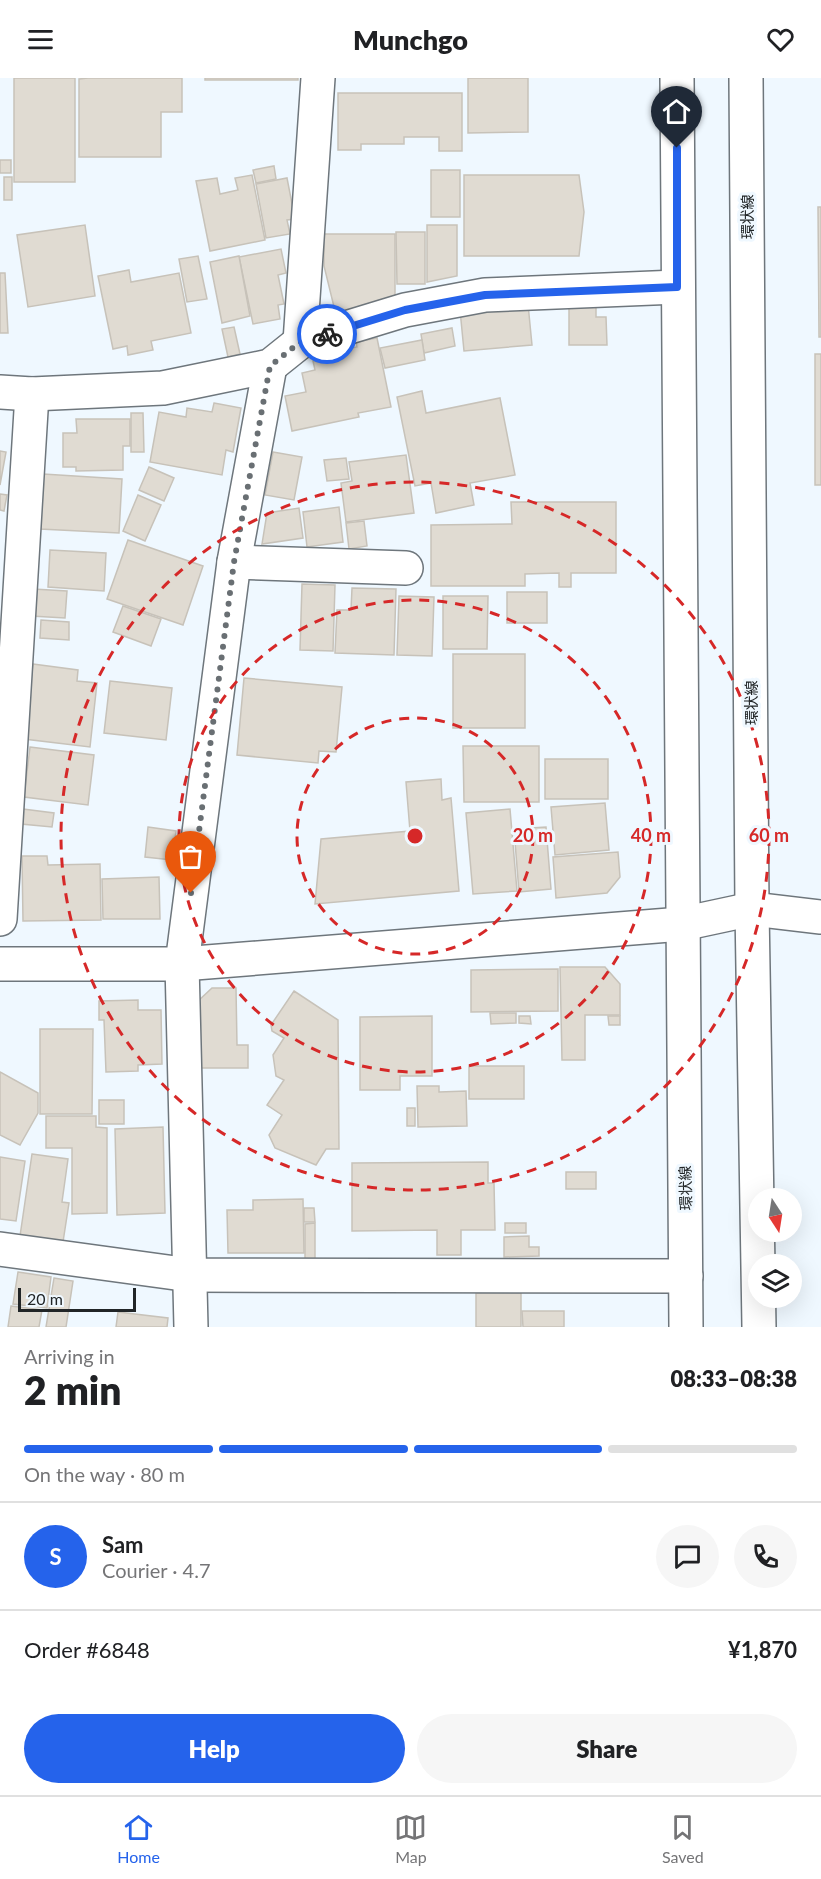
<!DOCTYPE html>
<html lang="en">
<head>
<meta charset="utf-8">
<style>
	body { margin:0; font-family:Lato,"Noto Sans JP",sans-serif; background:#f6f6f6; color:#202124; height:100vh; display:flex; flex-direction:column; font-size:22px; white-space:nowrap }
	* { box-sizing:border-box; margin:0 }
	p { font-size:20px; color:#757577 }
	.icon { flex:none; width:33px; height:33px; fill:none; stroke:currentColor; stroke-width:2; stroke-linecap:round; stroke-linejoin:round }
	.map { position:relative; height:1249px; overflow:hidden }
	.details { display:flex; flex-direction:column; background:#fff; flex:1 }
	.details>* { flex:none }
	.needle { width:39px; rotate:168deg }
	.controls { position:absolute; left:748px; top:1110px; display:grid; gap:12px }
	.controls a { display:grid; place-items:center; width:54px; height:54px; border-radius:50%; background:#fff; box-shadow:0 6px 24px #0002; font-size:30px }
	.scale { position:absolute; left:18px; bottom:15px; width:118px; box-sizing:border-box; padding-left:6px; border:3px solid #212527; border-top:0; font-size:16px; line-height:21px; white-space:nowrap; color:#212527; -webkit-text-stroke:4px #eff8ff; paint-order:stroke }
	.pin { position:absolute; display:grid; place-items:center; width:51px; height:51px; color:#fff; margin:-62px -26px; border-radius:50% 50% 50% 0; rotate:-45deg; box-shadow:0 0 6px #0007 }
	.pin .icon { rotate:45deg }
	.courier { position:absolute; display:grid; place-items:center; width:60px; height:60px; margin:-30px; border:4px solid #2563eb; border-radius:50%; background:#fff; color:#222; box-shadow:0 2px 8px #0007 }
	.headline em { font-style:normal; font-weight:800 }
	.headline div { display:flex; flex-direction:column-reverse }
	.headline { display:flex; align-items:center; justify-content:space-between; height:102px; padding:0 24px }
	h1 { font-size:39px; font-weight:800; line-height:45px }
	.bar { display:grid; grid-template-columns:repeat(4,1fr); gap:9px 6px; align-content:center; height:72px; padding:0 24px }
	.bar i { height:8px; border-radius:4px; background:#e0e0e0 }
	.bar .current { background:#2563eb }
	.bar p { grid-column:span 4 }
	.line { display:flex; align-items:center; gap:15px; padding:0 24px; border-top:2px solid #e0e0e0 }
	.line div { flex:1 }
	.round { display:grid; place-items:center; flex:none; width:63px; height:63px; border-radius:32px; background:#f6f6f6 }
	.action { display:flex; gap:12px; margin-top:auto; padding:12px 24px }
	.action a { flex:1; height:69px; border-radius:36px; background:#2563eb; color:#fff; font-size:24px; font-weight:800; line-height:69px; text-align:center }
	.action a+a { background:#f6f6f6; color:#202124 }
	header { display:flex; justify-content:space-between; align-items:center; height:78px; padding:0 24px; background:#fff; font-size:27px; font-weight:800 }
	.tab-bar { display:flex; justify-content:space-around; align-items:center; height:84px; border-top:2px solid #e0e0e0; background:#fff; font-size:16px; color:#757577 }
	.tab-bar a { display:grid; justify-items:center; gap:3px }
	.tab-bar .current { color:#2563eb }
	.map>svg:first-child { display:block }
</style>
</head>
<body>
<header><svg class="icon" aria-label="menu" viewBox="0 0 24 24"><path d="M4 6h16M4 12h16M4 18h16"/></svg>Munchgo<svg class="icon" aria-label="heart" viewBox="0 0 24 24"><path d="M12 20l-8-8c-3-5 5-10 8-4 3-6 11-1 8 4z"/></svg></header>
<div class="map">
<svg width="821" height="1249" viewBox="0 0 821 1249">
	<rect width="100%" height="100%" fill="#eff8ff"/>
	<g fill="#e0dbd2" stroke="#c7c2b9" stroke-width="1.5">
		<rect x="14" y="0" width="61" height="104"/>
		<polygon points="88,0 182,0 182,34 161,34 161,79 79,79 79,1"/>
		<rect x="205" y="0" width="93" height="2"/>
		<polygon points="468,0 528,0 528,54 468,55"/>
		<polygon points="338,15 462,15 462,73 439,73 439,59 404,59 404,66 361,66 361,72 338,72"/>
		<rect x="0" y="82" width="11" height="13"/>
		<polygon points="274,88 276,101 256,105 253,92"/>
		<rect x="431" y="92" width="29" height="47"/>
		<polygon points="252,97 265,162 210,173 196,103 217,100 220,116 238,112 235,100"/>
		<polygon points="464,97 579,97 584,134 579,178 464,178"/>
		<rect x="4" y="99" width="8" height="23"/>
		<polygon points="287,100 295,141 287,142 290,156 266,160 256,106"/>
		<polygon points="818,129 821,129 821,259 819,259"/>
		<polygon points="85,147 95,218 28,229 17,157"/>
		<polygon points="427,147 457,147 457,198 427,204"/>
		<polygon points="396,154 425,154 425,206 397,206"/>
		<polygon points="324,156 395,156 395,221 336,237 324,188"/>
		<polygon points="281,171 286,195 278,197 284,226 278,227 280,241 253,246 239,179"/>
		<polygon points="198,178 207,221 187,224 179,181"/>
		<polygon points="239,178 250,238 222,245 210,184"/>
		<polygon points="129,192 131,204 179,195 191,255 151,263 153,272 128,277 127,268 113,271 98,198"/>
		<polygon points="0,195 5,195 8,255 0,255"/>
		<polygon points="528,226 532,267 464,273 460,232"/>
		<polygon points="596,227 596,239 606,239 607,267 569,267 569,228"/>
		<polygon points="234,249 240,276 228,279 222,251"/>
		<polygon points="452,250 455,268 424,275 421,256"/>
		<polygon points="377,260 391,329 358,335 359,339 292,353 285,318 306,314 302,295 315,292 313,283 325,280 324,275 357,269 356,264"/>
		<polygon points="422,262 425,282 385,290 380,270"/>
		<rect x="815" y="276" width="6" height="131"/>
		<polygon points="422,313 426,335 500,320 515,397 470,405 474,427 436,435 431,405 415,408 397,319"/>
		<polygon points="214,325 241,330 233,374 226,372 222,397 150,384 159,334 186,339 187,330 212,334"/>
		<polygon points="131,335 143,335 144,374 131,374"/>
		<polygon points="76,341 130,341 130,368 123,368 123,392 76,393 76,389 63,389 63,355 77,355"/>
		<polygon points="0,373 6,374 0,407"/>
		<polygon points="273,374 302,379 294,422 265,417"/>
		<polygon points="406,377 414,435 346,444 341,405 352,403 349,384"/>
		<polygon points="346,380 349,401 327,403 324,382"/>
		<polygon points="149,389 174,400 164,423 139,412"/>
		<polygon points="43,396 122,401 119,455 40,451"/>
		<polygon points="0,416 7,417 4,433 0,432"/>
		<polygon points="138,417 161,427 145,463 123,453"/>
		<polygon points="511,424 616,424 616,495 571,495 571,509 559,509 559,495 525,496 525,508 431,508 431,447 512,446"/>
		<polygon points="339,429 343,464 307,469 303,434"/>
		<polygon points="299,430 303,460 262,466 267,435"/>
		<polygon points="364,443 367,468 349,471 346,445"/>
		<polygon points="128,462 203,488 183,547 107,521"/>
		<polygon points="50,472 106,475 104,513 48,509"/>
		<polygon points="302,506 335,507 333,573 300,572"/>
		<polygon points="352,510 396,511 394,577 335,575 337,532 351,532"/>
		<polygon points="33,511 67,513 65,540 31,538"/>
		<rect x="507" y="514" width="40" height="31"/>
		<polygon points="399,518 434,519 432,578 397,577"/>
		<polygon points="443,518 488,518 487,571 443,571"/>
		<polygon points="123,528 161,541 151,568 113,554"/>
		<polygon points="41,542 69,544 69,562 40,560"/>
		<rect x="453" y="576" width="72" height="74"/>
		<polygon points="33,586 78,592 77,603 97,605 90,669 24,661"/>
		<polygon points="244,600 342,609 336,674 319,673 318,685 237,677"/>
		<polygon points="110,603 172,610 166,662 104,655"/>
		<polygon points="463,668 539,668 539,724 464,724"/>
		<polygon points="30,669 94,677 88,727 24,719"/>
		<rect x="545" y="681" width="63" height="40"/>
		<polygon points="441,701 442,722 451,720 459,813 315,826 321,761 410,753 406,704"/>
		<polygon points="605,725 609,772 555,777 551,729"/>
		<polygon points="23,731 54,735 52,749 21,746"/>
		<polygon points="510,731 517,813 473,816 466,735"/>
		<polygon points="148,749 176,753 172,782 145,779"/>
		<polygon points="546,749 551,811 519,814 514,751"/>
		<polygon points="618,774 620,799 607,815 556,820 553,779"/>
		<polygon points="22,778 47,778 48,787 100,786 101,842 23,843"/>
		<polygon points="159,799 160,841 103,841 102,801"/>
		<polygon points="560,889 605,889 620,906 620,937 585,937 585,982 562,982"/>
		<polygon points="558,891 558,933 471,934 471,892"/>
		<polygon points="212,910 236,910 237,967 248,967 248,990 198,990 197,924"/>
		<polygon points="294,913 338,942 339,1071 326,1071 316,1087 275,1070 269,1057 282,1037 267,1027 284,1002 276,998 273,977 284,960 272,953 271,947"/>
		<polygon points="138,922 138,932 161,932 162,986 138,987 138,993 106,994 104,942 99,942 99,923"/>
		<polygon points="490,935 516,935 516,945 491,946"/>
		<polygon points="432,938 432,998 400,998 400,1012 360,1012 360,939"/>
		<polygon points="519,938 530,938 531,946 519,945"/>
		<polygon points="608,938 620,938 620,947 609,947"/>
		<polygon points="40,951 93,951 92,1036 40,1036"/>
		<rect x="469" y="988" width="55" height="33"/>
		<polygon points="0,994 38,1015 38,1035 20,1067 0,1057"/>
		<polygon points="417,1008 439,1008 439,1014 466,1013 467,1048 418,1049"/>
		<rect x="99" y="1022" width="25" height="24"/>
		<rect x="407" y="1030" width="8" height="18"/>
		<polygon points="46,1038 96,1038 96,1049 107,1050 107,1135 72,1136 72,1070 46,1070"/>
		<polygon points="163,1049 165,1135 117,1137 115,1051"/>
		<polygon points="32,1076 68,1081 62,1124 69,1125 63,1164 20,1158"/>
		<polygon points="0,1079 25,1083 16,1143 0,1141"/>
		<polygon points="488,1084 488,1105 494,1105 495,1152 461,1152 461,1177 437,1177 437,1152 352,1153 352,1085"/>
		<rect x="566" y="1094" width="30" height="17"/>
		<polygon points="303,1121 304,1175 228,1175 227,1132 253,1132 253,1122"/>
		<polygon points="304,1130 314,1130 315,1144 304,1144"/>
		<polygon points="315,1145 315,1182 305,1183 305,1146"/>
		<rect x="505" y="1145" width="21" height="10"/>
		<polygon points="529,1158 529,1169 539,1169 539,1178 504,1179 504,1159"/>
		<polygon points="18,1194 51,1199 47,1230 13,1226"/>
		<polygon points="54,1200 73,1203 66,1249 46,1249"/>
		<rect x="476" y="1215" width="45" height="34"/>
		<polygon points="11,1228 42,1232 39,1249 8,1249"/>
		<polygon points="522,1233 564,1233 564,1249 523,1249"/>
		<polygon points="118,1234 168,1240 167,1249 116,1249"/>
	</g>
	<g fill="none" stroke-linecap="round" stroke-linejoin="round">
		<defs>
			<g id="minor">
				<polyline points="300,264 318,0"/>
				<polyline points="0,314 32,316 163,310 270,288 300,264 405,232 485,217 677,209"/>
				<polyline points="234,484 406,490"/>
				<polyline points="0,841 32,316"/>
				<polyline points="0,886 182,886 682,846 752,831 821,839"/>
				<polyline points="0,1171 190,1197 686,1198"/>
				<polyline points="191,1249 182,886 234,484 270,288"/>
			</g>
			<g id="major">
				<polyline points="677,0 686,1249"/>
				<polyline points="746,0 752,831 759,1249"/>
			</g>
		</defs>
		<use href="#minor" stroke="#6e767c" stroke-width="36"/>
		<use href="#major" stroke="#6e767c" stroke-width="36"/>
		<use href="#minor" stroke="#fff" stroke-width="33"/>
		<use href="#major" stroke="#fff" stroke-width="33"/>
	</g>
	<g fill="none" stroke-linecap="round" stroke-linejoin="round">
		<polyline stroke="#696f73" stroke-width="6" stroke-dasharray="0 10.8" points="191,815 234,484 270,288 300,264 327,256"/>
		<polyline stroke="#2563eb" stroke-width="8" points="327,256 405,232 485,217 677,209 677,70"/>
	</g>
	<g fill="none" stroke="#d62828" stroke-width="3" stroke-dasharray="10 8">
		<circle cx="415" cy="758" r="118"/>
		<circle cx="415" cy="758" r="236"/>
		<circle cx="415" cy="758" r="354"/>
	</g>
	<g text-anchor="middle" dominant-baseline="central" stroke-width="6" stroke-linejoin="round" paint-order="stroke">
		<g font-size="15" fill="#212527" stroke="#eff8ff">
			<text transform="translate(747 139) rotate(-90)">環状線</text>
			<text transform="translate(751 625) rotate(-90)">環状線</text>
			<text transform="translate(685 1110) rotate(-91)">環状線</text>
		</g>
	</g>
	<circle cx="415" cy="758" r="9" fill="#d62828" stroke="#eff8ff" stroke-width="3"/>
	<g font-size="18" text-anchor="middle" font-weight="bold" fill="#d62828" stroke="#eff8ff" stroke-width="6" stroke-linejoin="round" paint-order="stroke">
		<text x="533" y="764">20 m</text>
		<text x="651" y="764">40 m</text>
		<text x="769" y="764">60 m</text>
	</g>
</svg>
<div class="controls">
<a><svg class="needle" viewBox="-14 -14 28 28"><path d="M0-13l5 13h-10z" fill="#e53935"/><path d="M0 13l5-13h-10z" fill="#757577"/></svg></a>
<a><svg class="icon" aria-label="layers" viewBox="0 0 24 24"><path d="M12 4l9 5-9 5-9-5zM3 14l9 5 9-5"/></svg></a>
</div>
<div class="scale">20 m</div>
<div class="pin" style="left:191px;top:815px;background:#ea580c"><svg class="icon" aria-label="bag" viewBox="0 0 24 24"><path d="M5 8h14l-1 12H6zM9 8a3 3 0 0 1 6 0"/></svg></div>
<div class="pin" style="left:677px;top:70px;background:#1f2937"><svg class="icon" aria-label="home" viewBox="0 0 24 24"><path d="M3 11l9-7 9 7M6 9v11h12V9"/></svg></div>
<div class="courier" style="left:327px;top:256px"><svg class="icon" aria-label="bike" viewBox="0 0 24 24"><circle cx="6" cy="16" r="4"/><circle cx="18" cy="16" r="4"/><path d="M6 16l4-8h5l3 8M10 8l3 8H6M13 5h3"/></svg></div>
</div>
<section class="details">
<div class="headline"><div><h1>2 min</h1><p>Arriving in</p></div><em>08:33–08:38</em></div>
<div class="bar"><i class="current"></i><i class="current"></i><i class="current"></i><i></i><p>On the way · 80 m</p></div>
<div class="line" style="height:108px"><b class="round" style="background:#2563eb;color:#fff">S</b><div><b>Sam</b><p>Courier · 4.7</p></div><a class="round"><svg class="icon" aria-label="chat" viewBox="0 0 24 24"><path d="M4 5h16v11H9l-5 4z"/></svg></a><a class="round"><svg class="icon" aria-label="phone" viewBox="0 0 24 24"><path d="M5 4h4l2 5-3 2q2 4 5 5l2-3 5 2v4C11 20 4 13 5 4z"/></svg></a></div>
<div class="line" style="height:78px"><div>Order #6848</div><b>¥1,870</b></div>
<div class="action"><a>Help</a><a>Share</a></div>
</section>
<nav class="tab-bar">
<a class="current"><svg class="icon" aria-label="home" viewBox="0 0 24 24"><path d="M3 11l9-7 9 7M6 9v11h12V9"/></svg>Home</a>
<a><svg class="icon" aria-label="map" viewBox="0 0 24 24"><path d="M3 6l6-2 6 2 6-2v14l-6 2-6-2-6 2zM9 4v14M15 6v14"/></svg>Map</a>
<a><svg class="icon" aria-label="saved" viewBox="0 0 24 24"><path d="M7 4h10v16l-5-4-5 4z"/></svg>Saved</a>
</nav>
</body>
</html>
